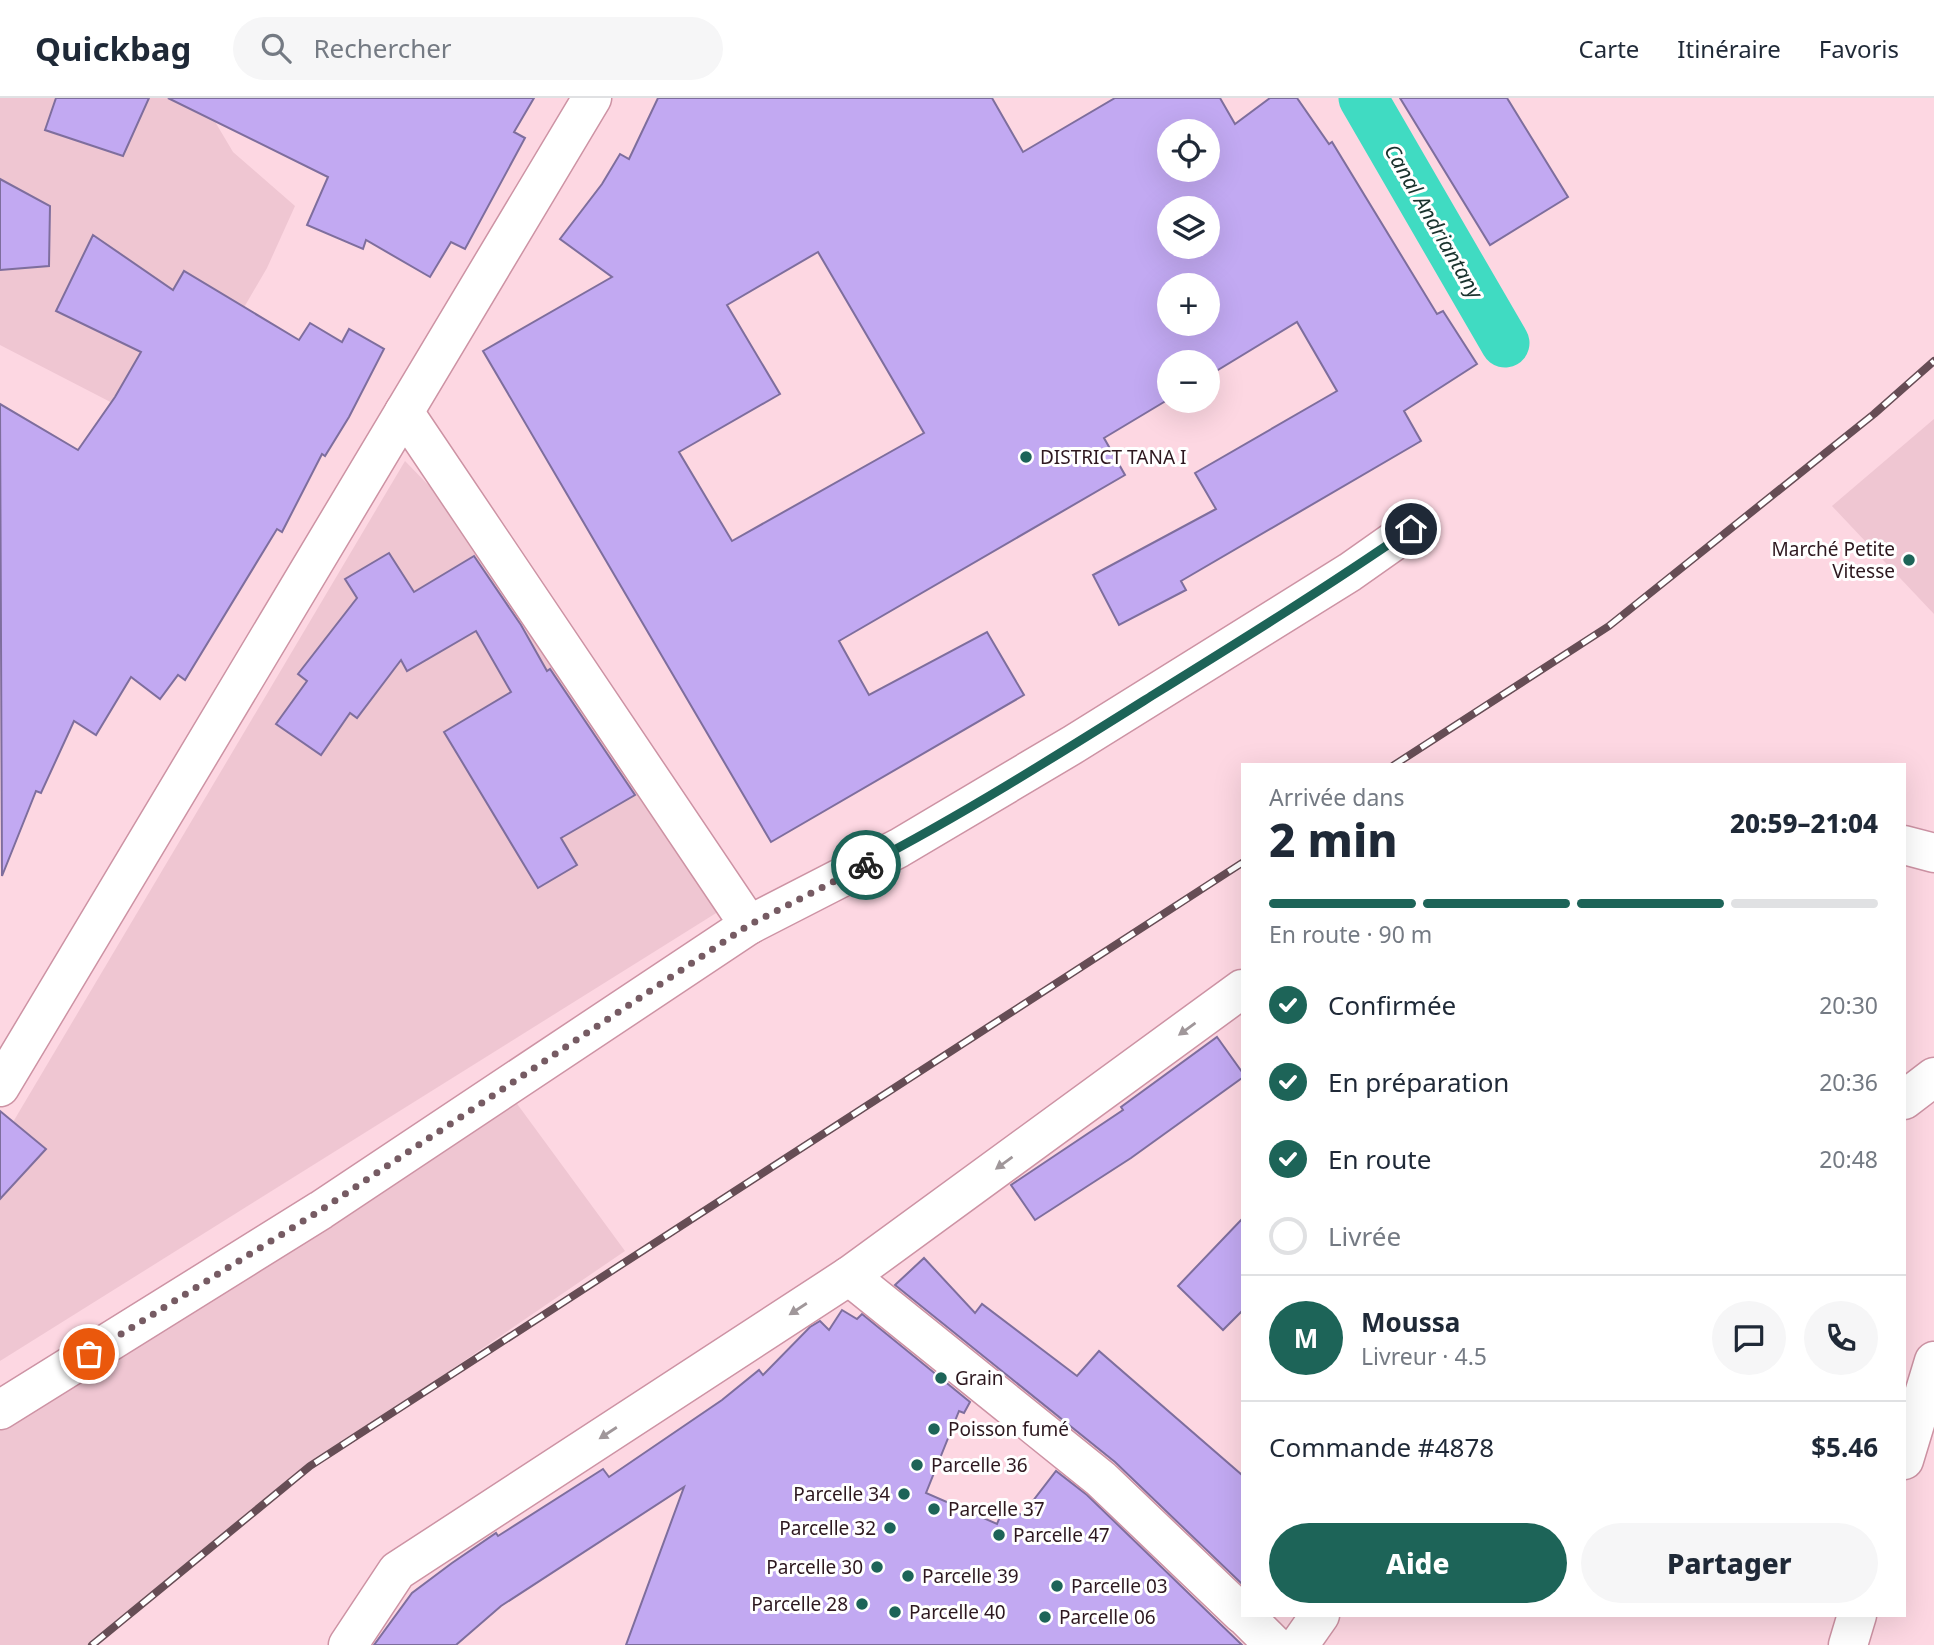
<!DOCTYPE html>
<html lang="fr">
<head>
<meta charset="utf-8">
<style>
	body { margin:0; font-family:"Noto Sans",sans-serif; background:#f6f6f7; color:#1f2937; height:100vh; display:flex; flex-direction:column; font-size:26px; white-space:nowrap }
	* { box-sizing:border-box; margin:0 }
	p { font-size:23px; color:#747a83 }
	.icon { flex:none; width:38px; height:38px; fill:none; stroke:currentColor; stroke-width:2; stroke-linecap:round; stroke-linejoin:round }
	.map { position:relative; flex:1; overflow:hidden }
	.sheet { position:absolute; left:1241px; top:665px; width:665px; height:854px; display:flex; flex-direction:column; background:#fff; border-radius:0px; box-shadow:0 7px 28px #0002 }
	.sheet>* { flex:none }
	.controls { position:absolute; left:1157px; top:21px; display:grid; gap:14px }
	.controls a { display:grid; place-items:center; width:63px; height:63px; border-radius:50%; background:#fff; box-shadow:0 7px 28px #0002; font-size:35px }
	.pin { position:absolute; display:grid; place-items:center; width:60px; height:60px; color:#fff; margin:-30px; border:4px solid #fff; border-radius:50%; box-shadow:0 2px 7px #0007 }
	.courier { position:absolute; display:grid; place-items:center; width:70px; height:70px; margin:-35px; border:5px solid #1d6458; border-radius:50%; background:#fff; color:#222; box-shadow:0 2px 9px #0007 }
	.headline em { font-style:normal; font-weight:800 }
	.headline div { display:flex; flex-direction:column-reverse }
	.headline { display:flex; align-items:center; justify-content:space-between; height:119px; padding:0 28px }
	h1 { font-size:46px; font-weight:800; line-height:52px }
	.bar { display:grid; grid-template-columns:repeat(4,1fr); gap:10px 7px; align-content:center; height:84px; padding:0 28px }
	.bar i { height:9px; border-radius:5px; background:#e0e1e3 }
	.bar .on { background:#1d6458 }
	.bar p { grid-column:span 4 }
	.line { display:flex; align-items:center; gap:18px; padding:0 28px; border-top:2px solid #e0e1e3 }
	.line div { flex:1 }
	.round { display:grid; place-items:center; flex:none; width:74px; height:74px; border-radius:37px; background:#f6f6f7 }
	ol { padding:0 28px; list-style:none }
	li { display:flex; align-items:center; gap:21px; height:77px }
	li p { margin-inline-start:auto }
	li .icon { padding:7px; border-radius:50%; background:#1d6458; color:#fff; stroke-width:4 }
	li:last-child { color:#747a83 }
	li i { width:38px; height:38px; border:4px solid #e0e1e3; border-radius:50% }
	.button { display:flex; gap:14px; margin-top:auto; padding:14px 28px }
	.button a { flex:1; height:80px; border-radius:42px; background:#1d6458; color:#fff; font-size:28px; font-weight:800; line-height:80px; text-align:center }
	.button a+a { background:#f6f6f7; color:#1f2937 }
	header { display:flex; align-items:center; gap:42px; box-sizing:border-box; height:98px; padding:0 35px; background:#fff; border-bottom:2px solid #e0e1e3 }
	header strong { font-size:33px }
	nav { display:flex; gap:38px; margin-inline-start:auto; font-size:24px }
	.search { width:490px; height:63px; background:#f6f6f7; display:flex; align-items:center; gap:18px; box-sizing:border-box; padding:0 24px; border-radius:38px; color:#747a83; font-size:26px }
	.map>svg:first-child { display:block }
</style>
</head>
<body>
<header>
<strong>Quickbag</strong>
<div class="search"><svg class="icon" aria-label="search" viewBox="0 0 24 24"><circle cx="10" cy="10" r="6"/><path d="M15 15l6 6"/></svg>Rechercher</div>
<nav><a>Carte</a><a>Itinéraire</a><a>Favoris</a></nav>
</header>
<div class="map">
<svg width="1934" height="1547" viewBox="0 0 1934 1547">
	<rect width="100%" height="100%" fill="#fdd7e2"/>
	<g fill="#efc6d2">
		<polygon points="0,0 201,0 233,54 295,108 267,170 232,230 155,327 0,247"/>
		<polygon points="1934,321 1934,516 1832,408"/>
		<polygon points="405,363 508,469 721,812 0,1263 0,1046"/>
		<polygon points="515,1003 625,1153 310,1368 92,1547 0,1547 0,1324"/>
	</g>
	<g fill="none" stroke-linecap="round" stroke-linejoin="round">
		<polyline stroke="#40dbc2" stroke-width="49" points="1363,0 1505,245"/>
	</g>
	<g fill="#c2a9f2" stroke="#7e6e9d" stroke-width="2" fill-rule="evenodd">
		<polygon points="56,0 149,0 123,58 45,32"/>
		<polygon points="168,0 534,0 514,34 525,40 465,151 451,144 430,179 366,142 363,151 307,127 328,79"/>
		<path d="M658 0H992L1023 54 1115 0H1220L1235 26 1270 0H1297L1329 46 1332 44 1437 216 1443 213 1477 266 1404 313 1421 343 1181 483 1186 492 1119 527 1093 477 1216 411 1195 375 1337 293 1297 224 1208 278V264H1169V301L1104 340 1125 377 839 543 869 597 987 534 1024 597 771 744 483 253 612 179 560 141 602 86 620 56 629 61ZM1169 33H1208V72H1169ZM1169 110H1208V149H1169ZM818 154 924 335 732 443 679 354 780 296 727 207ZM1169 187H1208V226H1169Z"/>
		<polygon points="1400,0 1507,0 1568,99 1490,147"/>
		<polygon points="0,81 50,108 49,168 0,172"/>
		<polygon points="93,137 173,192 184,173 299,242 310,225 342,244 349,231 384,251 349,319 325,358 322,356 282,434 277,431 185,582 178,577 160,601 131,579 96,637 74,623 41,695 36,693 2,778 0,306 78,352 115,299 141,254 56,213"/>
		<polygon points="389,455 414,494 474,458 521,527 547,573 550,571 635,697 561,740 577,767 538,790 444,634 511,594 476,533 407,573 401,562 357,620 350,615 321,657 276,626 307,583 298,576 357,500 345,481"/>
		<polygon points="1217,939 1242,974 1242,980 1131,1060 1035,1122 1011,1087 1123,1012 1121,1009"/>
		<polygon points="0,1013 46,1051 0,1101"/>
		<polygon points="1242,1121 1242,1213 1223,1232 1178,1188"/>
		<polygon points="924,1160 975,1215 982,1206 1077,1278 1099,1253 1242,1377 1242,1486 1115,1364 895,1187"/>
		<polygon points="842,1212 857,1221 862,1216 970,1304 964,1315 959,1313 926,1395 997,1426 1004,1409 1022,1417 1056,1373 1087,1397 1242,1547 626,1547 684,1389 501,1508 456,1547 374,1547 412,1495 452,1465 496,1435 498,1438 603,1371 609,1379 722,1302 759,1272 763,1277 810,1229 820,1223 829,1232"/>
	</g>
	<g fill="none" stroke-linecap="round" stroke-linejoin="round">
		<defs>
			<g id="minor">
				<polyline points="1904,747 1934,755"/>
				<polyline points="749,827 899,750 1074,646 1350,474 1411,431"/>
				<polyline points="0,989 592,0"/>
				<polyline points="1904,1002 1934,979"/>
				<polyline points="849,1178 1101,1381 1242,1516"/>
				<polyline points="0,1312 321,1112 749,827 404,314"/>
				<polyline points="1904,1362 1934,1263"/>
				<polyline points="1244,1517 1274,1547"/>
				<polyline points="348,1547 397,1473 849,1178 1242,891"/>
				<polyline points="1299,1547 1320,1517"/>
				<polyline points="1848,1547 1857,1517"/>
			</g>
		</defs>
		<use href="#minor" stroke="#cd93a4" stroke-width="41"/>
		<use href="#minor" stroke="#fff" stroke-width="38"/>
		<defs>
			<g id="rail">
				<polyline points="1394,667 1609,528 1874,316 1934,263"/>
				<polyline points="92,1547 310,1368 1242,765"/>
			</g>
		</defs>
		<use href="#rail" stroke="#664d55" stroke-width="8"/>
		<use href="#rail" stroke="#fff" stroke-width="5" stroke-dasharray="16" stroke-linecap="butt"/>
	</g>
	<defs><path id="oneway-solid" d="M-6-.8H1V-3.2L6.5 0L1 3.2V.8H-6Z" transform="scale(1.75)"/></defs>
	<g fill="#a0979a">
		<use href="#oneway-solid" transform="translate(1187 931) rotate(144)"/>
		<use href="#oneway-solid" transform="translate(1004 1065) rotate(144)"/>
		<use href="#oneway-solid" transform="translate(798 1211) rotate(147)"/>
		<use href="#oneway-solid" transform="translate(608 1335) rotate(147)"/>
	</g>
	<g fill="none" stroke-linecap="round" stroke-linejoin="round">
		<polyline stroke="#765b63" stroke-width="7" stroke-dasharray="0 12.6" points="89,1256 321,1112 749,827 866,767"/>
		<path stroke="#1d6458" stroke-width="9" d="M866 767C964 716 1059 656 1153 597 1240 543 1327 489 1411 431"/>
	</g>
	<g fill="#1d6458" stroke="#fff" stroke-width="2.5">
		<circle cx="1026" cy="359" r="7"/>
		<circle cx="1909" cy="462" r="7"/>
		<circle cx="941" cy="1280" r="7"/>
		<circle cx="934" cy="1331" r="7"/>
		<circle cx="917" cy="1367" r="7"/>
		<circle cx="904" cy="1396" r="7"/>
		<circle cx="934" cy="1411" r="7"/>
		<circle cx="890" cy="1430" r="7"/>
		<circle cx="999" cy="1437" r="7"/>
		<circle cx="877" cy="1469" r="7"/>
		<circle cx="908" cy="1478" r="7"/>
		<circle cx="1057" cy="1488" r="7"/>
		<circle cx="862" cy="1506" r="7"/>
		<circle cx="895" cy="1514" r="7"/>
		<circle cx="1045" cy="1519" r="7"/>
	</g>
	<g text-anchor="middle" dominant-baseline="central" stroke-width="6" stroke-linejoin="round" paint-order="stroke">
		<g font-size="19" fill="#2d181f" stroke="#fff" text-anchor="start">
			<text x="1040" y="359">DISTRICT TANA I</text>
			<text x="1895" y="451" text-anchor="end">Marché Petite<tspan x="1895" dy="22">Vitesse</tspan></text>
			<text x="955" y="1280">Grain</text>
			<text x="948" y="1331">Poisson fumé</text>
			<text x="931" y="1367">Parcelle 36</text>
			<text x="890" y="1396" text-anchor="end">Parcelle 34</text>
			<text x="948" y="1411">Parcelle 37</text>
			<text x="876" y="1430" text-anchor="end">Parcelle 32</text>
			<text x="1013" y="1437">Parcelle 47</text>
			<text x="863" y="1469" text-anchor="end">Parcelle 30</text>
			<text x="922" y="1478">Parcelle 39</text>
			<text x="1071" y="1488">Parcelle 03</text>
			<text x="848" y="1506" text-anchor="end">Parcelle 28</text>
			<text x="909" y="1514">Parcelle 40</text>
			<text x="1059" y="1519">Parcelle 06</text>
		</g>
		<g font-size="21" font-style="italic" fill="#1a332e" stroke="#fff">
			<text transform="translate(1434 123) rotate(60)">Canal Andriantany</text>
		</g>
	</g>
</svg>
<div class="controls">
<a><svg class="icon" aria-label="locate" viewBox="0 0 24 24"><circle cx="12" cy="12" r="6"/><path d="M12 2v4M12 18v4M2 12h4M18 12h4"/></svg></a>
<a><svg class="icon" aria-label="layers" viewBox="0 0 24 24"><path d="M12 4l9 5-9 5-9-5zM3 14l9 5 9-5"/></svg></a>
<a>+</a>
<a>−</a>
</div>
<div class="pin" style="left:89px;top:1256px;background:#ea580c"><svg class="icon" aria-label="bag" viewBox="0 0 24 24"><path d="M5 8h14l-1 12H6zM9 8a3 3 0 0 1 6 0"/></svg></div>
<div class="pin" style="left:1411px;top:431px;background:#1f2937"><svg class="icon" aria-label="home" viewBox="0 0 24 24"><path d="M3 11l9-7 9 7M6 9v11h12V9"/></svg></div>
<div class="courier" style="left:866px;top:767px"><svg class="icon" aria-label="bike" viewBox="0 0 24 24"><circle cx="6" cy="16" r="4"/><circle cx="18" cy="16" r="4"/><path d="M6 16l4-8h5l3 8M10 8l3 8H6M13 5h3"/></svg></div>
<section class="sheet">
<div class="headline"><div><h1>2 min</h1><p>Arrivée dans</p></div><em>20:59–21:04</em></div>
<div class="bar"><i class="on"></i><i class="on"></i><i class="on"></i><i></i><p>En route · 90 m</p></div>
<ol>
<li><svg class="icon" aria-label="check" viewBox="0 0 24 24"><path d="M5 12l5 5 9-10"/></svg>Confirmée<p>20:30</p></li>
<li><svg class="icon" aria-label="check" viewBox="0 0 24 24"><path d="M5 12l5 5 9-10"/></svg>En préparation<p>20:36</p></li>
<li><svg class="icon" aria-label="check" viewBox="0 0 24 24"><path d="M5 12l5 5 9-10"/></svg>En route<p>20:48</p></li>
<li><i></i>Livrée</li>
</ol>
<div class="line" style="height:126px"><b class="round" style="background:#1d6458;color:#fff">M</b><div><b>Moussa</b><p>Livreur · 4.5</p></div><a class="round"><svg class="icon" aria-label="chat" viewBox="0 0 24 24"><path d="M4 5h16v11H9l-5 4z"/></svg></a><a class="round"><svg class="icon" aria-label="phone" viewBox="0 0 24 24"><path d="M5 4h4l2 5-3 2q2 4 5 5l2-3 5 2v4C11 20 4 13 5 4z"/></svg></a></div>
<div class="line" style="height:91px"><div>Commande #4878</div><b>$5.46</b></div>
<div class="button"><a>Aide</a><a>Partager</a></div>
</section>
</div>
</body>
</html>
